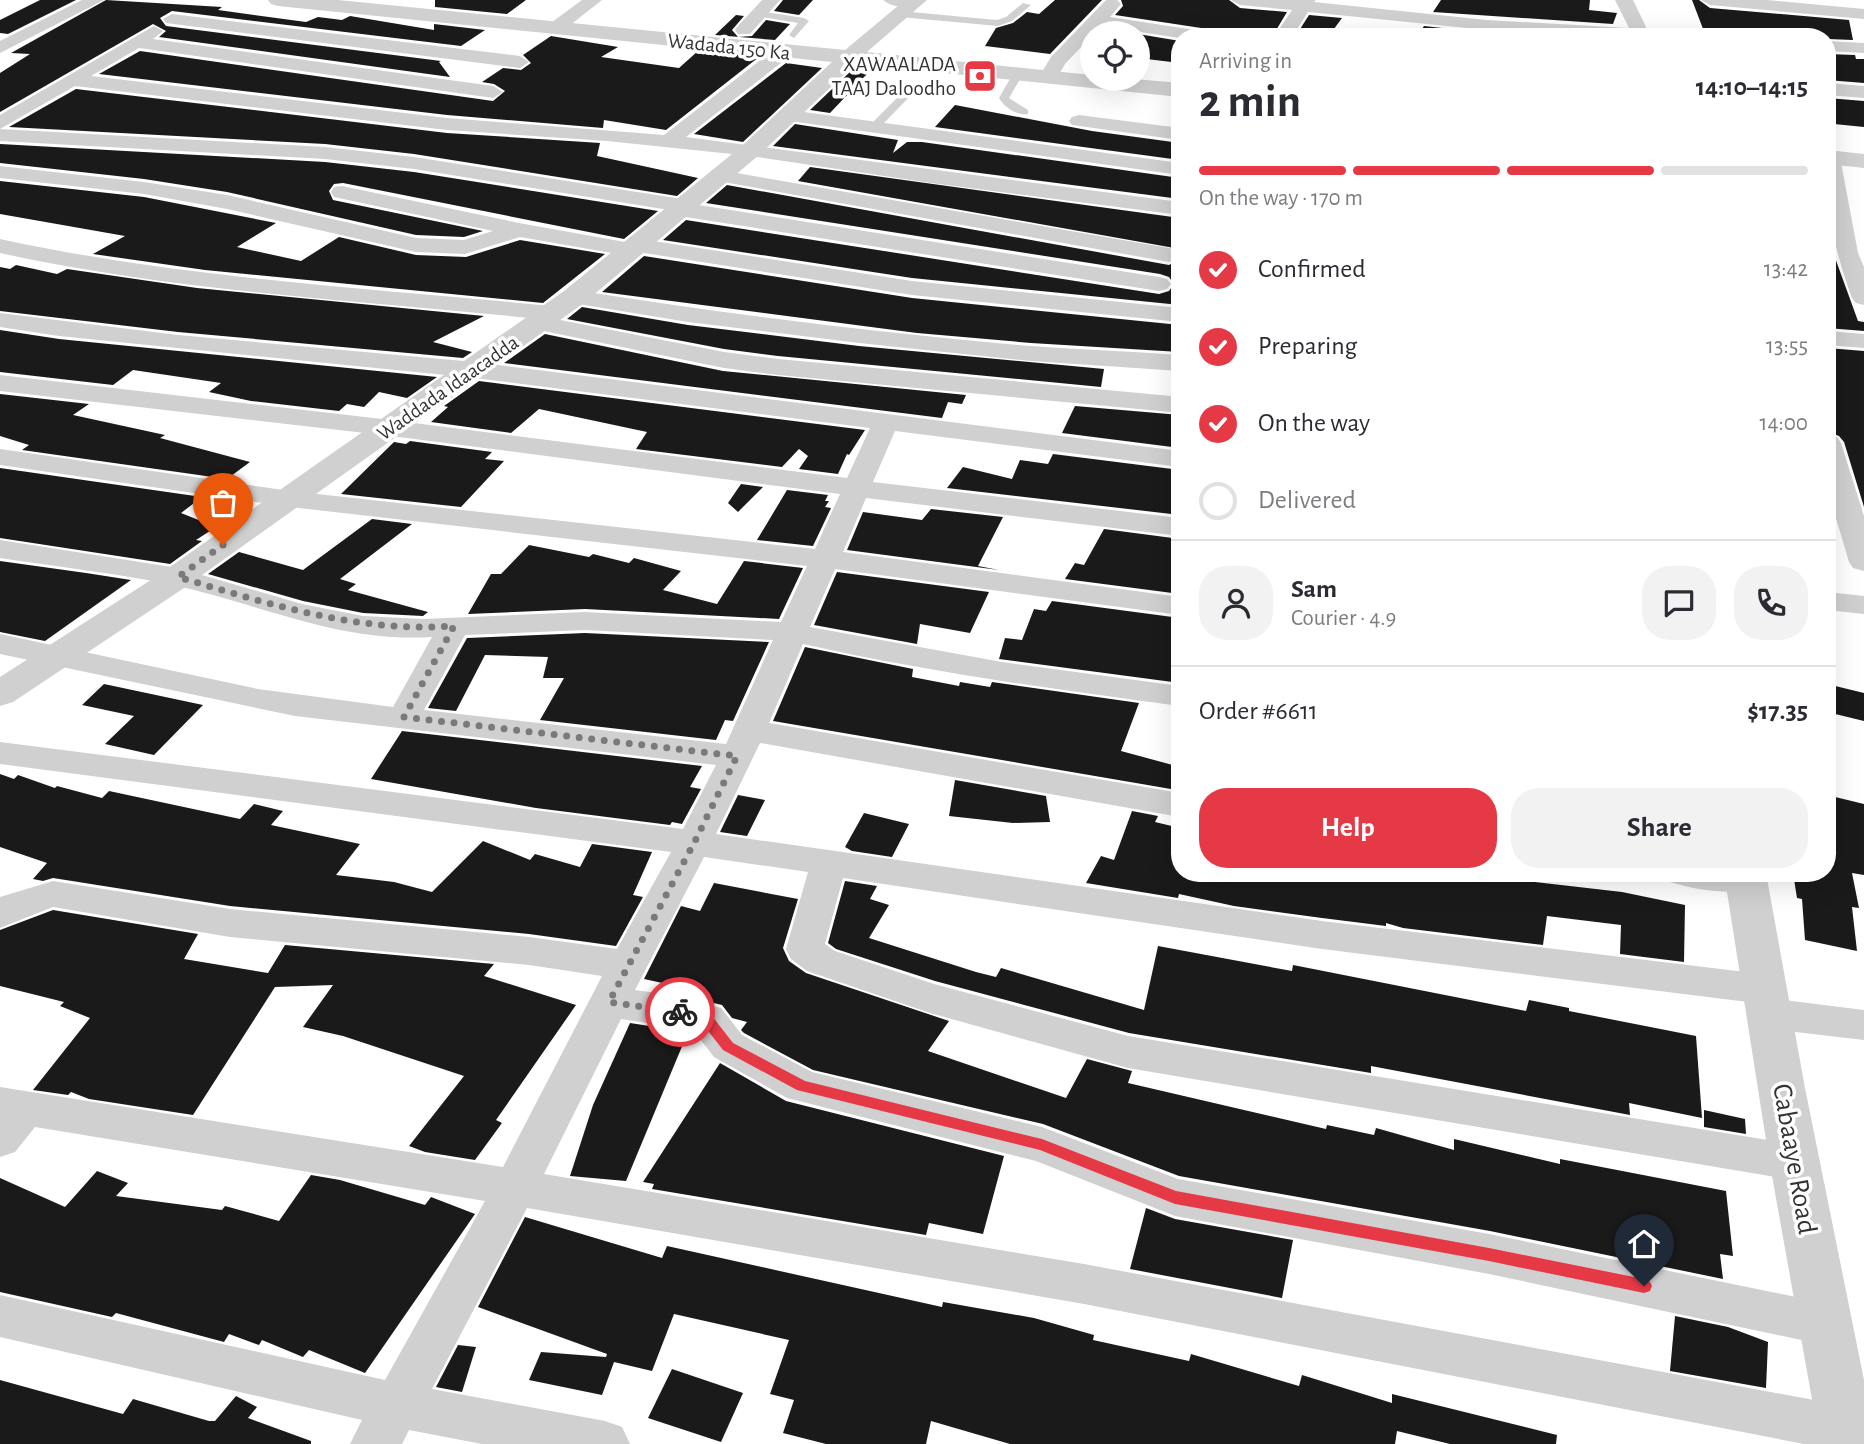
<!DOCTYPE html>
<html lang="en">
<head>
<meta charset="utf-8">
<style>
	body { margin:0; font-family:"Alegreya Sans",sans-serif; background:#f2f2f3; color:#2b2b33; height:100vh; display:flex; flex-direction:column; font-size:26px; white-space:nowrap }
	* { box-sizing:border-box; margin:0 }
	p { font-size:23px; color:#7c7c81 }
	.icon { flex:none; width:38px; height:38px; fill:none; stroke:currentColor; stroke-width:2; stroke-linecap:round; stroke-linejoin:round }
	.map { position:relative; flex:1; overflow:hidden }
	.details { position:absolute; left:1171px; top:28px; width:665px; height:854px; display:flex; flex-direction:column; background:#fff; border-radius:28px; box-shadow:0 7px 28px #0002 }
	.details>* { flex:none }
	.buttons { position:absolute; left:1080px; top:21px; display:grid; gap:14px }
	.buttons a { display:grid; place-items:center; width:70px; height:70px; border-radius:50%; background:#fff; box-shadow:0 7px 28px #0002; font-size:35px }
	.pin { position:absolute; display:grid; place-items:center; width:60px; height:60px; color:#fff; margin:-72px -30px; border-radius:50% 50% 50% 0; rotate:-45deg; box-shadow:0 0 7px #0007 }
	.pin .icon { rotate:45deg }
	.courier { position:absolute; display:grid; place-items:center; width:70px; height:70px; margin:-35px; border:5px solid #e63946; border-radius:50%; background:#fff; color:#222; box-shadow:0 2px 9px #0007 }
	.headline em { font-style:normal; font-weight:700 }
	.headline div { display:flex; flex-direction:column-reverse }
	.headline { display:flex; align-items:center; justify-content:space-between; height:119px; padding:0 28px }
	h1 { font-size:46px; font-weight:700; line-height:52px }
	.bar { display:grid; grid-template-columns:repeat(4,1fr); gap:10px 7px; align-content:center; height:84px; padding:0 28px }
	.bar i { height:9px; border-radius:5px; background:#e1e1e2 }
	.bar .on { background:#e63946 }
	.bar p { grid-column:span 4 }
	.line { display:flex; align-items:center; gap:18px; padding:0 28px; border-top:2px solid #e1e1e2 }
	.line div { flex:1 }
	.round { display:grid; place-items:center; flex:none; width:74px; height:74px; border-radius:28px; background:#f2f2f3 }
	ol { padding:0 28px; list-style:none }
	li { display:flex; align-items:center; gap:21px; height:77px }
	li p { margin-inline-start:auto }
	li .icon { padding:7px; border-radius:50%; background:#e63946; color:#fff; stroke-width:4 }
	li:last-child { color:#7c7c81 }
	li i { width:38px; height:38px; border:4px solid #e1e1e2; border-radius:50% }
	.primary-button { display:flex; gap:14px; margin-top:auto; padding:14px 28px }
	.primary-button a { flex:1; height:80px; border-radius:28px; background:#e63946; color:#fff; font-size:28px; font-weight:700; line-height:80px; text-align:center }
	.primary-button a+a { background:#f2f2f3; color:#2b2b33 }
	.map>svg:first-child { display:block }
</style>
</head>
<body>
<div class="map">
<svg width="1864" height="1444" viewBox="0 0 1864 1444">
	<rect width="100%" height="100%" fill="#fff"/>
	<g fill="#1a1a1a">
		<polygon points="40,0 76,0 8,34 0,33 0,20"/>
		<polygon points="106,0 222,7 218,10 306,22 318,17 342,20 350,16 434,30 434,24 485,30 461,46 172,11 160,18 166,26 441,61 439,62 450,77 159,37 166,31 153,24 0,112 0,73 30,54 11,53"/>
		<polygon points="435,0 526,0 507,14 435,7"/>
		<polygon points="783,0 813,0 799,15 774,11"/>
		<polygon points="1055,0 1102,0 1050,54 985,46 996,28 1013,23 1027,12 1039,14"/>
		<polygon points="1121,0 1229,0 1240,8 1287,12 1272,37 1220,37 1208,29 1115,15 1123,6"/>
		<polygon points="1441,0 1590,0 1589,10 1617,13 1613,24 1433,12"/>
		<polygon points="1692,0 1699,0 1710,8 1849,20 1853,40 1705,34"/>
		<polygon points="736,15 744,16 732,30 738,37 752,36 766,20 790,24 775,40 715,35"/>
		<polygon points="1309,15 1342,18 1328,37 1295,37"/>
		<polygon points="1424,26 1487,33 1549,37 1417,37"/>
		<polygon points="1138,34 1180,41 1180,63 1138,58"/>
		<polygon points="551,36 618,47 601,57 679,68 698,51 759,57 666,130 604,120 603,128 447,115 99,74 140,51 493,101 505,91 494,84 482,82 503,68 521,70 531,63 523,55"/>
		<polygon points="1827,54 1855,55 1856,59 1864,59 1864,83 1827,80"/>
		<polygon points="786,63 822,68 743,142 694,134"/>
		<polygon points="850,72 867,74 830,113 810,110"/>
		<polygon points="76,89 447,133 600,143 597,156 698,178 677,196 414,154 325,144 9,127"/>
		<polygon points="1827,98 1864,101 1864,127 1834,124"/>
		<polygon points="955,105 1092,131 1180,143 1180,160 935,127"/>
		<polygon points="795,124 898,140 893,153 907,142 922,142 1180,178 1180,199 773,146"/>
		<polygon points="0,144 325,162 414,172 658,211 624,239 343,183 334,184 329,191 333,200 483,231 464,237 416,235 227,192 144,179 0,163"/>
		<polygon points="810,167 1180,218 1180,249 798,181"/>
		<polygon points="0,181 144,197 276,223 237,247 301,261 339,237 416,255 466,257 520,240 605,254 543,303 205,270 93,254 125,236 0,214"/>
		<polygon points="727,185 1169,265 1180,259 1180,305 912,278 663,240 686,220 1159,294 1169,291 1174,284 1169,277 1160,274 706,203"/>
		<polygon points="1827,244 1830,244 1858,321 1864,322 1864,331 1827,328"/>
		<polygon points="644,256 912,298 1180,325 1180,352 1031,343 917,333 602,292"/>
		<polygon points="16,265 57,274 67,269 197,288 484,316 433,342 472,352 463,358 178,332 0,311 0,267 10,269"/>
		<polygon points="582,307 688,325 859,346 1104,369 1101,387 778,356 724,349 567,319"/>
		<polygon points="0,330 59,339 437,377 407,398 379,392 364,407 347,404 339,411 251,401 209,392 221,383 133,370 113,385 0,372"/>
		<polygon points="545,334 723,371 966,395 962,404 948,402 942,418 504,363"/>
		<polygon points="1827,348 1864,351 1864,507 1844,442 1839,436 1831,433 1827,421"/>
		<polygon points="479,381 865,430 849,455 847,454 838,474 799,469 808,456 799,449 782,467 636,449 647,432 539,409 511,433 431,422 448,407 444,406"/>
		<polygon points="0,394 89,404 73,415 165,435 160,438 250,462 227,479 22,450 29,445 0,436"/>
		<polygon points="1075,406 1180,415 1180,448 1062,433"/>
		<polygon points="410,441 492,452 485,459 504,461 461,507 341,494 394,442 406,444"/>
		<polygon points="1053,454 1180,470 1180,515 947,488 963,467 1012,479 1020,460 1048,464"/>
		<polygon points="0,468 202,497 181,513 216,527 196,540 202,541 170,564 0,538"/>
		<polygon points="741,484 763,487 738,512 728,503"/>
		<polygon points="787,490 828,495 825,501 829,501 825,507 831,508 813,546 757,540"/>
		<polygon points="931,509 1003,517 978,566 999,570 847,550 863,512 922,520"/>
		<polygon points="372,519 412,524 340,579 356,584 348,590 428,612 423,616 363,613 303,601 208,574 239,552 303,570"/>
		<polygon points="1104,529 1180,539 1180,594 1065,579 1075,563 1084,565"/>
		<polygon points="529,545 589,557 593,554 629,563 634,558 681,571 663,590 717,604 744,561 803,568 779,619 585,609 468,614 491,574 501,574"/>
		<polygon points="0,561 86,573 131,580 45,641 0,632"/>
		<polygon points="837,572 989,592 970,633 920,624 917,644 814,625"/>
		<polygon points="1052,601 1180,618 1180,683 999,659 1005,638 1022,640 1034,609 1046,611"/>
		<polygon points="585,633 769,642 733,721 725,720 716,740 540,720 564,678 543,678 548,657 485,655 456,711 428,708 467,638"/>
		<polygon points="805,647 913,669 912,677 959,686 960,682 990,687 992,682 1139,703 1121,751 1180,767 1180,771 1171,789 773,721"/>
		<polygon points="104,684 203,705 154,755 105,744 134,716 82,705"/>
		<polygon points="1827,684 1864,693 1864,721 1827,712"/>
		<polygon points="402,731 702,766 690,787 701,789 682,824 672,822 670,825 536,808 371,779"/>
		<polygon points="0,774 14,779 18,775 55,788 57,786 102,798 109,791 240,819 254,804 283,811 271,825 360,844 336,875 394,882 432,892 483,841 530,860 535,854 580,867 592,844 652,852 633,895 643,897 616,946 529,934 230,906 53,878 43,881 33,879 47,863 0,847"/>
		<polygon points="955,780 1046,796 1050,822 1013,823 949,816"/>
		<polygon points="738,795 765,800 747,836 720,832"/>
		<polygon points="1827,795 1864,804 1864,875 1852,873 1859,908 1852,907 1857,951 1805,940 1802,899 1797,898 1793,873 1827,873"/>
		<polygon points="1132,811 1158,816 1155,822 1180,828 1180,873 1406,873 1444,879 1445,873 1457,873 1622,892 1685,905 1684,962 1620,954 1621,925 1547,916 1543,945 1403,928 1386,923 1386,926 1322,918 1234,906 1179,894 1178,898 1086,883 1101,856 1114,860"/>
		<polygon points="864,813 909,824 892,857 852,851 845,847"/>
		<polygon points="845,881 877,886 870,899 889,905 869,938 976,972 996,977 1001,968 1144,1010 1158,946 1292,971 1293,965 1526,1011 1529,1000 1569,1008 1569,1011 1696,1036 1702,1118 1629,1103 1630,1115 1371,1066 1371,1073 1129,1033 935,981 836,949 828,943"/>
		<polygon points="714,883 798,899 783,948 789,961 806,973 949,1021 928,1051 1066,1098 1087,1059 1132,1071 1128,1083 1326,1129 1327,1125 1374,1135 1376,1128 1454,1150 1454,1139 1560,1164 1560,1159 1726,1191 1733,1256 1720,1254 1723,1279 1490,1231 1179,1176 1043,1124 813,1070 744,1033 741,1030 747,1022 732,1018 722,1005 663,991 667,984 644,979 681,906 700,911"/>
		<polygon points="53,910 198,934 184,959 268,973 285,945 494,964 484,976 576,1005 496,1120 502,1123 475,1160 425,1152 409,1146 464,1076 343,1036 303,1027 333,985 275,987 193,1115 89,1099 71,1092 68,1095 33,1090 90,1018 60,1006 64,1002 0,986 0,930"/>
		<polygon points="630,1023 688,1032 626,1181 570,1176 593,1105"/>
		<polygon points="720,1063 786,1101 1004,1156 983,1234 929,1223 926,1235 652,1189 654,1184 643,1182"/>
		<polygon points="1704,1110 1745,1119 1746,1134 1704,1127"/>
		<polygon points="97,1171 128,1183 116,1196 222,1210 225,1206 279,1221 311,1175 340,1180 425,1205 431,1197 475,1214 365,1373 309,1350 303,1357 262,1340 259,1345 229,1334 224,1342 116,1313 112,1317 0,1292 0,1178 65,1207"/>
		<polygon points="1146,1208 1175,1219 1293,1240 1282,1298 1130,1269"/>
		<polygon points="525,1217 662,1258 667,1246 942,1307 943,1302 1034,1318 1094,1335 1093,1340 1189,1361 1191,1354 1299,1386 1302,1375 1392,1403 1392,1394 1557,1435 1556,1444 1450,1444 1397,1431 1395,1444 1010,1444 931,1421 926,1444 826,1444 783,1433 794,1400 770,1394 789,1340 674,1314 652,1371 614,1362 602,1395 529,1380 541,1352 606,1357 607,1354 478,1307"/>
		<polygon points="1675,1316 1728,1327 1768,1342 1766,1388 1670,1371"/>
		<polygon points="458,1345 476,1347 462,1392 436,1387"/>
		<polygon points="672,1369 743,1393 721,1442 648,1418"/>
		<polygon points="0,1380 123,1414 133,1399 209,1421 215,1421 236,1396 257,1407 248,1418 311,1441 311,1444 0,1444"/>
	</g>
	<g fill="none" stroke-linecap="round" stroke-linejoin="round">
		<g fill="#d0d0d0" fill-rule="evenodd">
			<polygon points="1023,3 1031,5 1012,21 998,26 900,17 895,14 900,11 997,20 1006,17"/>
			<polygon points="759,11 804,18 809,21 794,38 789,35 798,23 756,16 756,12"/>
			<path d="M1014 72 1023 74 1009 98 1028 110V114C1017 116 1004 107 999 98Z"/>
			<polygon points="912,83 921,85 878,129 870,129 870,125"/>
		</g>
		<g fill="#d0d0d0" fill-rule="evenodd">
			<polygon points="82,0 104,0 0,53 0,41"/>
			<polygon points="582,0 602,0 560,33 548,33 545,29 548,25"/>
			<polygon points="762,0 780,0 750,34 738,34 735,30 738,26"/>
			<path d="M883 0H921L923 2C914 10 892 8 883 0Z"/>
			<polygon points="1106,0 1117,0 1121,4 1110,17 1208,32 1217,37 1180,38 1101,26 1065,64 1055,81 1041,81 1039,77 1051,57"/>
			<polygon points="1231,0 1316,0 1314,2 1487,20 1629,28 1615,0 1633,0 1647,29 1686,32 1695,37 1593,37 1487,30 1308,12 1292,37 1274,37 1292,10 1240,5"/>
			<polygon points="1701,0 1767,0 1864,9 1864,19 1710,5"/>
			<polygon points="172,14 520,56 529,62 520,68 166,23 163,19"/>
			<polygon points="154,26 163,31 153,39 493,86 503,92 493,98 139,48 91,76 447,118 664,135 776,48 790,48 792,52 790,56 686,137 1180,202 1180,215 931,183 751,156 607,141 447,130 75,86 0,129 325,147 414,157 682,199 692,204 1159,277 1167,279 1171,284 1167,289 1159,291 679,216 669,210 414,169 325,159 0,141 0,115"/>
			<polygon points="1827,41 1864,43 1864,53 1827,51"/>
			<polygon points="1827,83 1864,86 1864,98 1827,95"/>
			<polygon points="789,110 1180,163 1180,175 782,120 779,116 782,112"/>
			<polygon points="1079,115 1180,128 1180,140 1072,125 1069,121 1072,117"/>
			<path d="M1830 151 1837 153 1840 157 1858 253 1864 267V305L1856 303 1852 298C1832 243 1827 210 1827 152Z"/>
			<polygon points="0,166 144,182 227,195 416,238 464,240 493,231 334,197 331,192 334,187 342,186 519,223 625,242 634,238 912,281 1180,308 1180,322 912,295 638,252 629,256 520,237 465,254 416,252 227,209 144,194 0,178"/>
			<polygon points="719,170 1169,248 1177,250 1180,256 1169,262 712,180 708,176 712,172"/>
			<path d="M0 239C180 278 367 288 551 306L560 308 563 313 555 319 724 352 778 359 1171 396 1180 398V410L1171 412 778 375 724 368 529 328 526 323 529 318C353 300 173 291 0 253Z"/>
			<path d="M574 290C726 314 878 333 1031 346 1081 350 1130 351 1180 355V371L1031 361 859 343 688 322 566 302 562 297 566 292Z"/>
			<path d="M0 313 178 335 475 362 1180 451V467L895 431 873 482 1180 518V536L866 498 843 552 1180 597V615L835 569 810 627 1002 662 1180 686V706C1053 689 927 672 803 644L769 723 1180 793V817L760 743 716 834 1322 921 1762 974 1776 979 1782 989 1776 999 1864 1010V1040L1770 1029 1756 1025 1750 1014 1756 1003 1322 949 843 878 825 944 835 951 934 984 1128 1036 1793 1144 1808 1149 1815 1162 1808 1175 1793 1180 1128 1068 930 1013 807 971 791 959 786 949 808 872 704 857 635 990 679 996 721 1008 742 1035 812 1072 1042 1127 1178 1179 1489 1234 1825 1303 1841 1309 1848 1324 1841 1339 1825 1345 1489 1274 1175 1216 1036 1161 787 1098 714 1057 693 1030 621 1019 544 1174 1084 1264 1846 1406 1863 1413 1864 1444H1804L1084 1304 527 1208 432 1389 605 1421 622 1427 630 1444H482L409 1430 402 1444H350L362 1420 0 1337V1295L385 1380 485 1201 35 1127 15 1152 0 1157V1087L503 1167 602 976 529 965 230 937 53 907 0 928V897L53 881 230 909 529 937 617 949 671 852 0 764V742L683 829 716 765 295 716 0 654V634L258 689 393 707 432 637C339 643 261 604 173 585 116 573 57 567 0 558V540L178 568 302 604 363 616 424 619 585 612 781 622 807 566 290 507 0 465V449L290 491 815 549 840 494 391 436 0 391V375L391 420 847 478 870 428 475 378 59 336 0 327ZM585 630 773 640 726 744 424 710 465 635Z"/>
			<polygon points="1827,331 1864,334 1864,348 1827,345"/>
			<polygon points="1827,435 1837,437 1841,443 1864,516 1864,571 1853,568 1849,562 1827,488"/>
			<polygon points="1827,592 1864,596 1864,614 1827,610"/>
			<path d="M1665 873H1761L1764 879 1759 888C1733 896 1696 890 1670 882Z"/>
		</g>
		<g fill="#d0d0d0" fill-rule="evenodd">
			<polygon points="268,0 338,0 845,50 905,0 927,0 867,52 1092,75 1092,79 1134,79 1180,83 1180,97 855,64 759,155 584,303 181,590 13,702 0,706 0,677 157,576 564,291 743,145 832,62 278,6 271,4"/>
			<polygon points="1827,150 1864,154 1864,168 1827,164"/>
			<polygon points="1724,873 1766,873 1805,1088 1864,1380 1864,1444 1820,1444 1769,1159"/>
		</g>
	</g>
	<polygon fill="#e63946" points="680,1006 712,1016 733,1043 805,1081 1042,1139 1176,1191 1489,1248 1644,1279 1650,1282 1652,1286 1650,1291 1644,1293 1489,1261 1175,1204 1040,1150 797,1090 723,1050 702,1023 675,1015 675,1008"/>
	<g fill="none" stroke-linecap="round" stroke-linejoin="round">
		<path stroke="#7a7a7a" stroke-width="7" stroke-dasharray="0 12.6" d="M223 545 178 577C269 604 358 633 454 626L404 717 737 756 694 843 609 1002 680 1012"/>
	</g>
	<defs>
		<symbol id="bank-square" viewBox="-11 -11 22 22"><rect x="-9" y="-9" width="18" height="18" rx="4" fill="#e63946" stroke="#fff"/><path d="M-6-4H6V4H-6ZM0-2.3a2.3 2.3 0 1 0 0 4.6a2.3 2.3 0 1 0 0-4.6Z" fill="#fff"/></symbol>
	</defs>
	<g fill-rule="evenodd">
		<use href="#bank-square" x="961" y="57" width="38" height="38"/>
	</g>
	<g text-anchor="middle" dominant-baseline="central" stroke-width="7" stroke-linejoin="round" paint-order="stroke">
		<g font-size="21" fill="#333" stroke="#fff">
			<text transform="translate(729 47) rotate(6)">Wadada 150 Ka</text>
			<text transform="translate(448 388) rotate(-35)">Waddada Idaacadda</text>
		</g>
		<g font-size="21" fill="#333" stroke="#fff" text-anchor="end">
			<text x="956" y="64">XAWAALADA<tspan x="956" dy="24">TAAJ Daloodho</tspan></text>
		</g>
		<g font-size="28" fill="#333" stroke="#fff">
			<text transform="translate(1794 1159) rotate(80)">Cabaaye Road</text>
		</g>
	</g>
</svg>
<div class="buttons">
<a><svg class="icon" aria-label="locate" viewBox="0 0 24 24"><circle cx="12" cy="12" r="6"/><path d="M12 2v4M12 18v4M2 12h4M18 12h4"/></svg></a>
</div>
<div class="pin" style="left:223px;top:545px;background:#ea580c"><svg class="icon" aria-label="bag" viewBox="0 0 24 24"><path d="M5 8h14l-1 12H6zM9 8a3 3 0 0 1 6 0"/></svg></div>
<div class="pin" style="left:1644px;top:1286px;background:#1f2937"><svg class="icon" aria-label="home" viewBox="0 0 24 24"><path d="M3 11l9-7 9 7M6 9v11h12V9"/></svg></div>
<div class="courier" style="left:680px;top:1012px"><svg class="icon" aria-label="bike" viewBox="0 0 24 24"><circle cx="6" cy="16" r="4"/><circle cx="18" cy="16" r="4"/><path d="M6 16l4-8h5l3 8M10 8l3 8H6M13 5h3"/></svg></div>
<section class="details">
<div class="headline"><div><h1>2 min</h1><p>Arriving in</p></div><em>14:10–14:15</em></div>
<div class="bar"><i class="on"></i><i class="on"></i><i class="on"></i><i></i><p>On the way · 170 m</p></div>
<ol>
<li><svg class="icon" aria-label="check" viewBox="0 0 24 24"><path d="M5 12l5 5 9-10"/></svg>Confirmed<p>13:42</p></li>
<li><svg class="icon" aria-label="check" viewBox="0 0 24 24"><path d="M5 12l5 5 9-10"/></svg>Preparing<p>13:55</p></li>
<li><svg class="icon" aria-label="check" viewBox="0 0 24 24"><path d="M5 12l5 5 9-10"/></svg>On the way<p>14:00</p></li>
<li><i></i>Delivered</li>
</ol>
<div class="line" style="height:126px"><a class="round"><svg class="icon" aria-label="person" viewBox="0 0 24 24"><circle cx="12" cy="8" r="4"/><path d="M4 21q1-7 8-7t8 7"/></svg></a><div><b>Sam</b><p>Courier · 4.9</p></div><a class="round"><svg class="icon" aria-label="chat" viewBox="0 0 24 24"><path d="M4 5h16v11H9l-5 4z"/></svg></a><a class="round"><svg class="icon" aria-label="phone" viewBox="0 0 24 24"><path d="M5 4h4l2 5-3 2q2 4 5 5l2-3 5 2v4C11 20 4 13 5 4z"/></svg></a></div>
<div class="line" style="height:91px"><div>Order #6611</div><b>$17.35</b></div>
<div class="primary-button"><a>Help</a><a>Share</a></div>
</section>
</div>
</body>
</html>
